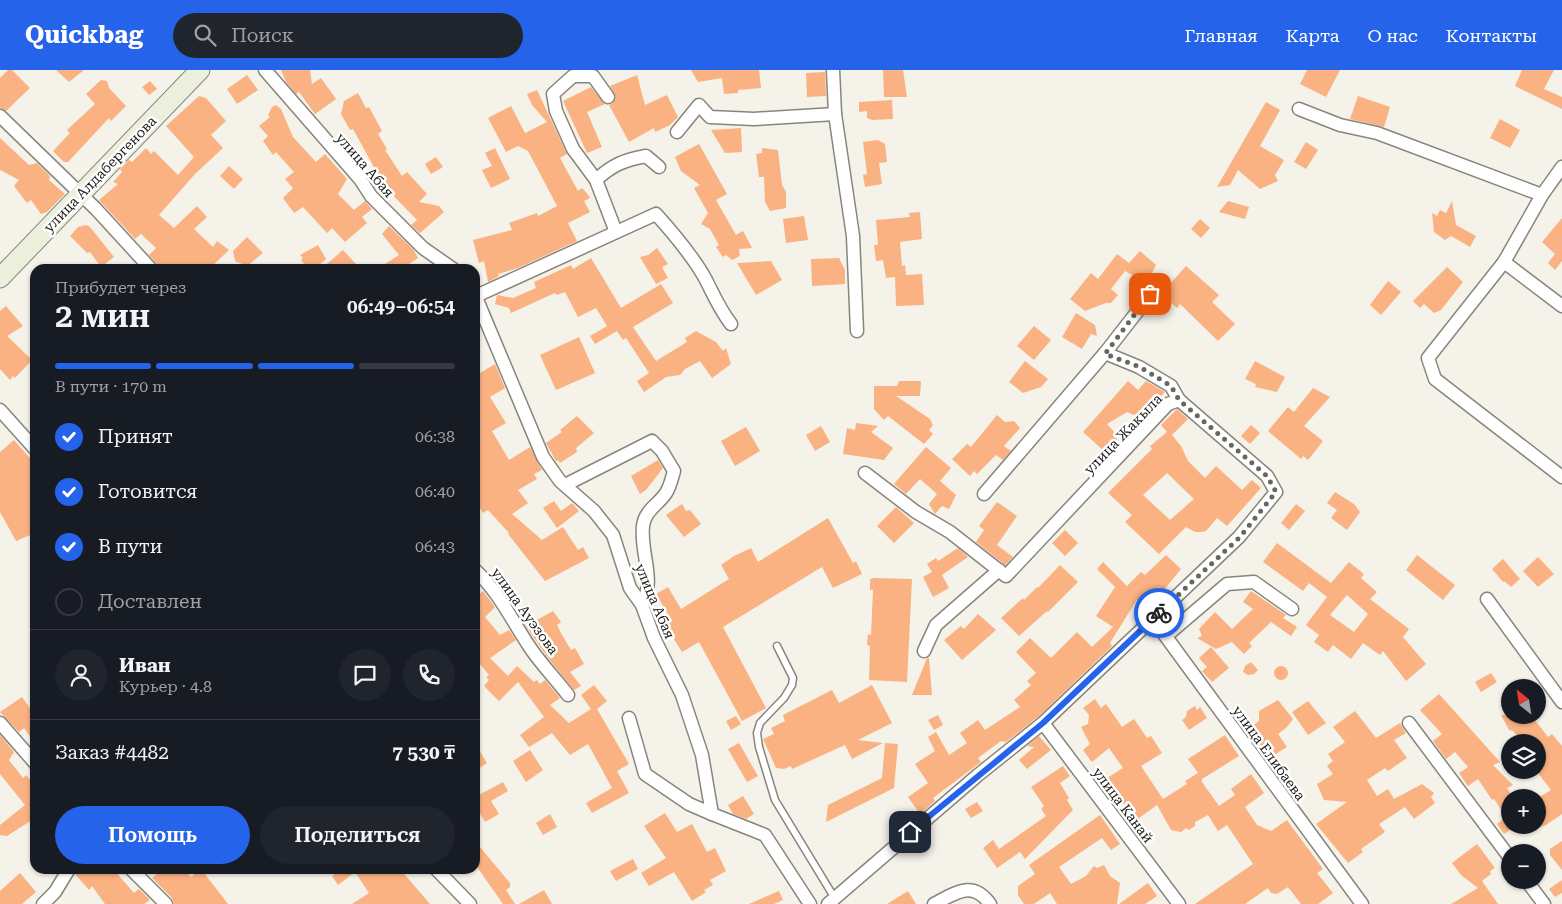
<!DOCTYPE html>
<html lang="ru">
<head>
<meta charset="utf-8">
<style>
	body { margin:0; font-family:"Roboto Serif",serif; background:#20242c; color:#f1f3f6; height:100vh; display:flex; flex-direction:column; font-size:19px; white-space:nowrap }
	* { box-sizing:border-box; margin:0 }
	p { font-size:16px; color:#9ea1a6 }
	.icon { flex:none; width:28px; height:28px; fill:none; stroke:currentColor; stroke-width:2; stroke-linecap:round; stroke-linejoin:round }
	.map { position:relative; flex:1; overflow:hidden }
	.side { position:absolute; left:30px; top:194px; width:450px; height:610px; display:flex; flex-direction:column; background:#171b24; border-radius:15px; box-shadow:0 1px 4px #0004 }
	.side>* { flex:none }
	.needle { width:32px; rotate:330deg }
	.tools { position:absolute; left:1501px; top:609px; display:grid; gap:10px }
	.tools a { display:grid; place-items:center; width:45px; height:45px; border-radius:50%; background:#171b24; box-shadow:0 1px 4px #0004; font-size:25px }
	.pin { position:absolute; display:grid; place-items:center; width:42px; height:42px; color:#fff; margin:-21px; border-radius:10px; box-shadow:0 2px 8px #0006 }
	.courier { position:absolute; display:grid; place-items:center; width:50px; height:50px; margin:-25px; border:4px solid #2563eb; border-radius:50%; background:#fff; color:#222; box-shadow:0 1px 6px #0007 }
	.head em { font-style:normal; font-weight:600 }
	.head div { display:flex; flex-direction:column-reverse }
	.head { display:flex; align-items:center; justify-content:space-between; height:85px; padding:0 25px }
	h1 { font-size:32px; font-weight:600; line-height:38px }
	.bar { display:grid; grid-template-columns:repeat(4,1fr); gap:8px 5px; align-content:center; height:60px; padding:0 25px }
	.bar i { height:6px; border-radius:4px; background:#363941 }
	.bar .selected { background:#2563eb }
	.bar p { grid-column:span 4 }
	.line { display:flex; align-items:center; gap:12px; padding:0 25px; border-top:1px solid #363941 }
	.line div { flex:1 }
	.round { display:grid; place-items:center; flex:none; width:52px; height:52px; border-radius:26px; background:#20242c }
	ol { padding:0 25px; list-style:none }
	li { display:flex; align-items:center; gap:15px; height:55px }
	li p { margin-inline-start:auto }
	li .icon { padding:5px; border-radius:50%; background:#2563eb; color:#fff; stroke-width:4 }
	li:last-child { color:#9ea1a6 }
	li i { width:28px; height:28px; border:2px solid #363941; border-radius:50% }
	.primary-button { display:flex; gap:10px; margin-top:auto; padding:10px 25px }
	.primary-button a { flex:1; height:58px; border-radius:30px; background:#2563eb; color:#fff; font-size:20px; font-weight:600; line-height:58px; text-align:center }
	.primary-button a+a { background:#20242c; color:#f1f3f6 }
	header { display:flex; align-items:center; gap:30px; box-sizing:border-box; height:70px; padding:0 25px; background:#2563eb; color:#fff }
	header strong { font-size:24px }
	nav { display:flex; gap:28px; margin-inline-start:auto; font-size:18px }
	.search { width:350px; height:45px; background:#20242c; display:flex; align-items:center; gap:12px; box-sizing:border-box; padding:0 18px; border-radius:28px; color:#9ea1a6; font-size:19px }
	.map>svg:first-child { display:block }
</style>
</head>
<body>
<header>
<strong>Quickbag</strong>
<div class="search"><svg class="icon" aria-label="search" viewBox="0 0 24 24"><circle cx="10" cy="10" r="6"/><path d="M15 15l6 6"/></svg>Поиск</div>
<nav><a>Главная</a><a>Карта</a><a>О нас</a><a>Контакты</a></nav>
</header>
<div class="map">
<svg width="1562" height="834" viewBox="0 0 1562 834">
	<rect width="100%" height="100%" fill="#f5f2e9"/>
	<g fill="#fab282" fill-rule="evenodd">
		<polygon points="8,0 12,0 30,18 6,41 0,38 0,8"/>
		<polygon points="56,0 84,0 69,12"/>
		<polygon points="281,0 310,0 312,14 321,8 336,29 315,44 299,22 296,24 286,12"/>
		<polygon points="691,0 759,0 761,18 738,20 738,23 724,24 722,8 698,12"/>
		<polygon points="883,0 903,0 907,27 884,27"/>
		<polygon points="1307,0 1340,0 1326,27 1300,14"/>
		<polygon points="1522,0 1554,0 1544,19 1562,27 1562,39 1515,16"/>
		<polygon points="825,2 826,26 807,27 806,3"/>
		<polygon points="247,5 258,20 237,34 227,19"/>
		<polygon points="637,5 645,35 667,25 678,47 670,55 655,62 654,58 629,72 609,35 613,33 616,27 610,16"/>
		<polygon points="101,10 107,11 109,18 126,36 111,51 109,48 68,92 64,92 53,81 70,63 67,60 95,34 86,24"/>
		<polygon points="150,11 157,19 149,25 142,17"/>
		<polygon points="591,17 605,34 587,42 602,77 587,83 563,31"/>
		<polygon points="537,20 567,84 560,88 578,121 582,118 586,122 590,128 584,131 590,142 568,153 577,171 518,198 498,204 499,206 488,212 484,191 479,193 473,170 512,160 509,153 537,143 538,146 557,136 528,81 518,76 506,82 488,48 511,36 525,63 547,52 532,35 527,24"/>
		<polygon points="358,23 366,38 369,37 382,61 378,64 387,79 385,80 402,106 407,102 427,124 419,132 439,136 444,142 420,163 411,155 417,150 385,117 353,59 350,60 341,44 344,31"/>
		<polygon points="199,26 206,28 226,51 211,65 223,78 195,104 159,145 174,158 197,136 207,147 194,159 213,177 217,171 229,180 209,199 162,199 149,185 156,178 141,164 135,169 99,130 118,114 113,112 122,102 120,99 129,90 132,92 146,78 151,84 154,81 178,105 194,87 166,56"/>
		<polygon points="1358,26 1390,37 1384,57 1350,49"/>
		<polygon points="892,30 893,49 872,50 867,48 867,41 859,42 859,32"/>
		<polygon points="1266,32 1280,40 1260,76 1284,90 1275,105 1278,111 1260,119 1238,100 1230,115 1217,117"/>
		<polygon points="276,35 281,39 293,67 316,92 325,84 347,109 338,124 354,140 365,131 372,139 362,147 367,153 345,172 332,158 327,163 303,137 294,143 283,128 293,118 285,109 294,102 276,82 273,85 263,71 268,66 259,56 270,47 268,45 272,37"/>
		<polygon points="1500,49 1520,60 1510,78 1490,68"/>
		<polygon points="741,58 742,82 725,83 711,60"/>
		<polygon points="0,68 29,95 37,93 50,106 49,110 65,124 47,142 41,144 31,130 27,133 14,116 19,110 0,100"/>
		<polygon points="878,70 885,74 887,92 879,93 882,114 865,117 863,105 867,104 863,72"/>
		<polygon points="1306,72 1318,80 1306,99 1294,92"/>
		<polygon points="699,74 727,124 716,130 736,165 743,161 752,178 739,179 740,186 732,190 726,185 723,187 716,177 719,175 710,159 701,154 708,143 694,118 700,115 681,101 675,87"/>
		<polygon points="495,78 510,109 491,118 482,100 492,96 485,83"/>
		<polygon points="762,78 778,80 782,115 786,122 786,138 770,141 765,132 764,107 759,107 756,84 762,83"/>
		<polygon points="436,87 443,97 431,104 425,94"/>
		<polygon points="229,96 243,109 234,119 220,106"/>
		<polygon points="1228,131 1249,137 1245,149 1219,142"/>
		<polygon points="1452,131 1456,155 1476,166 1470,177 1451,166 1445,170 1434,162 1432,143 1437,146 1440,140 1446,143"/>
		<polygon points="920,142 922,169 900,172 902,196 905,195 906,205 922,204 924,235 896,236 895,207 886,208 883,190 876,191 874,175 878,175 876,150 910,147 909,143"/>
		<polygon points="804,146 808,170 786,173 783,149"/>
		<polygon points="1562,148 1562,191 1555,200 1548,193 1555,184 1542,172"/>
		<polygon points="1200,149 1210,158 1201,168 1191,159"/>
		<polygon points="86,155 90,157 114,187 101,197 90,182 87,183 70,166 78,157"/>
		<polygon points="389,156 413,179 418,188 409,194 412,199 377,199 399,185 382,164"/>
		<polygon points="247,167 263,183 247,196 235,191 233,181"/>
		<polygon points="318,175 326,189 314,199 308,199 301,190 303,188 300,185"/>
		<polygon points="657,178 668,194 662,197 668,208 656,214 640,187 648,185"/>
		<polygon points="343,180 356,194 352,199 321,199"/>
		<polygon points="1140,181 1156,195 1153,201 1147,208 1142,210 1125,201 1111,219 1118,225 1111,233 1106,233 1085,241 1070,229 1091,203 1098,209 1117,184 1129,193"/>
		<polygon points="591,188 621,238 661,214 673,233 633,257 656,291 687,272 685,268 696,261 716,272 723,281 726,278 731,294 712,308 700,291 685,299 680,305 666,307 644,322 637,311 649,303 626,268 623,270 617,261 595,274 590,266 607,256 596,238 578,247 565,222 557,225 555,223 511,243 509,238 495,234 497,225 513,228 536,218 534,212 571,195 573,199"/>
		<polygon points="839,188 845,200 845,214 812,216 811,189"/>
		<polygon points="771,191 782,210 756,225 737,193"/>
		<polygon points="1186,196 1219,225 1212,232 1235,254 1218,271 1180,234 1177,238 1161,224"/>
		<polygon points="1447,197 1463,212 1441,240 1434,243 1424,234 1420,238 1413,231"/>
		<polygon points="1388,211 1401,222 1381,245 1370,235"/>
		<polygon points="6,236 23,256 7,266 32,290 15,308 13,306 10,310 0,299 0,241"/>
		<polygon points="1076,243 1095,255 1097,266 1091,264 1082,279 1062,267"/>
		<polygon points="1034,256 1051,270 1034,290 1017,276"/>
		<polygon points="579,267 595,303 556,320 540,285"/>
		<polygon points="1025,291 1048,309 1041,317 1023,323 1009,312"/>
		<polygon points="1255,291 1285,307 1277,322 1255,317 1256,314 1245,309"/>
		<polygon points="495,294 505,318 490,327 506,353 492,361 509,390 530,377 542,400 534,404 537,409 518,420 528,433 512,444 542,470 563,457 578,480 583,477 589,488 545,511 508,464 509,463 488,440 483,443 475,430 475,306"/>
		<polygon points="899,311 921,311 920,326 896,326 930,349 933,355 929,360 933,364 924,374 888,346 884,350 874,339 874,316 897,316"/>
		<polygon points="1128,311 1138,320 1146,311 1165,322 1141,348 1127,342 1107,354 1116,364 1117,369 1111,379 1104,381 1083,362"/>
		<polygon points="1313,318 1330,327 1304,356 1323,371 1308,390 1303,386 1301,389 1268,361 1288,337 1294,342"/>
		<path d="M1177 339 1188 349 1172 365 1181 376 1188 391 1205 408 1216 396 1242 420 1252 410 1261 418 1227 456 1217 448 1206 461 1202 462H1195L1186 457 1159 484 1125 452 1132 445 1108 423 1152 379 1150 376 1167 362 1161 355ZM1167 403 1194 429 1170 450 1143 425Z"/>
		<polygon points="997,345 1005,352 1014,351 1020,358 1004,376 1011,381 1003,390 996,385 977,404 974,401 970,406 952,389 967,374 971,377"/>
		<polygon points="577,346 594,363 576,378 577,382 560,393 558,390 556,391 546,373 562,362 560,360"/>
		<polygon points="856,353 878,356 871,362 893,378 884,390 843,384 847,358 855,360"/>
		<polygon points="1251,355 1260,363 1250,374 1241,366"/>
		<polygon points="821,356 830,372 815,381 806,365"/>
		<polygon points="746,357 760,381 735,396 721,371"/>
		<polygon points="14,370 35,394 35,463 16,471 0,442 0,382"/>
		<polygon points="926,377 951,398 940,411 956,425 949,439 942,436 935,444 929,434 937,424 920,409 906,424 894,414"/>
		<polygon points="658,390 663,398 646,420 640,424 631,406"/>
		<polygon points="1335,422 1354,434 1360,442 1347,460 1331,448 1337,440 1327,433"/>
		<polygon points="554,431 561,441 572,433 579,441 557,458 543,438"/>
		<polygon points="997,432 1017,446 997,475 1013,487 1005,495 976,472 984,460 979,456"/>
		<polygon points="682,434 686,441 690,440 701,454 684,467 666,445"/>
		<polygon points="1296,434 1305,441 1289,460 1281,453"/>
		<polygon points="896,437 914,453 894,473 877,456"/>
		<polygon points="828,448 853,493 856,491 862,504 833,518 822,497 723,557 766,638 742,651 699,572 682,582 662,550 669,546 656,524 668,517 681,539 729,509 721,495 734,486 751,478 758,492"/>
		<polygon points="1065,460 1078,473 1065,486 1052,473"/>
		<path d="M1277 473 1331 513 1349 492 1364 504 1361 508 1377 522 1370 529 1409 559 1403 567 1426 594 1406 611 1383 581 1380 585 1363 573 1351 589 1333 575 1328 582 1314 572 1319 565 1306 555 1327 527 1309 513 1303 521 1263 492ZM1347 525 1368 544 1354 562 1330 545Z"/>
		<polygon points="958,478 968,487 942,505 949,518 933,527 923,507 932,502 927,494 936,488 938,491"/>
		<polygon points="1166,485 1181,499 1163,521 1159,517 1136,531 1110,573 1112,576 1038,647 1006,672 1001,671 978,688 981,692 933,728 935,731 920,744 908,727 928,713 915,694 935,681 928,667 936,662 949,685 967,673 960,663 978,650 985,660 1020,637 1014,630 1031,615 1027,611 1036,603 1016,582 1030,568 1051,588 1077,562 1092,577 1113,557 1096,546 1115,517 1097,499 1103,492 1127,516 1141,502 1145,505"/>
		<polygon points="1417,485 1455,515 1443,530 1406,500"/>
		<polygon points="1538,487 1554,504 1538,517 1523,501"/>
		<polygon points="1503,489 1520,509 1511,517 1504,511 1503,512 1492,499"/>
		<polygon points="1060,495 1078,512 1048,542 1047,541 1019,566 1001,548 1023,528 1024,530 1037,517 1038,518"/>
		<polygon points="875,508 912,509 907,612 869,610 870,576 867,575 868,564 871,565 873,520 870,520 870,509"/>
		<polygon points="483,521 495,537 485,547 500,565 509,560 516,570 490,588 508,606 517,596 534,612 537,610 540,614 545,610 560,628 550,635 569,653 591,639 581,625 594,615 607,631 597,639 629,694 617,701 629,723 592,743 586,733 612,718 588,674 570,685 552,663 529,677 520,665 544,647 518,612 499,631 484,616 489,610 486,607 489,605 475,588 475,528"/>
		<polygon points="1251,521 1286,545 1283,548 1297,557 1291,566 1271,552 1249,573 1252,576 1244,584 1232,572 1216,579 1197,568 1202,566 1199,559 1215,542 1232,559 1253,539 1243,532"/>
		<polygon points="553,541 561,552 557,555 562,565 571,580 575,578 584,594 570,602 581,616 574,620 548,588 526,556"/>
		<polygon points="978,544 996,560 962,590 944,570 961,556 964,559"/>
		<polygon points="1211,577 1229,598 1212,612 1202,601 1207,597 1199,588"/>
		<polygon points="929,588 932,625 912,625 927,588"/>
		<polygon points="1251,592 1258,600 1254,604 1248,605 1243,602 1245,596"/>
		<circle cx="1281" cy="603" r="7"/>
		<polygon points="1491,603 1497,612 1481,622 1475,612"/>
		<polygon points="872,615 892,653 858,670 883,673 852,689 845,675 792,699 791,696 784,699 776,698 763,669 774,664 771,658 785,651 783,645 832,620 839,633"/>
		<polygon points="1439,624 1500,692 1493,695 1513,715 1507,718 1510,723 1510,760 1504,764 1497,754 1506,747 1494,729 1492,730 1478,709 1468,716 1459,703 1468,697 1455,682 1446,689 1433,671 1442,664 1420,640"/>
		<polygon points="22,627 35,645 35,673 24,658 19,662 0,642"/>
		<polygon points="1095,629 1101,638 1106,634 1122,657 1134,649 1147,668 1151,666 1162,683 1141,696 1163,729 1187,714 1185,711 1198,703 1188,689 1225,665 1239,686 1202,709 1202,712 1219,736 1235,725 1231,719 1251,704 1264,723 1245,737 1257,755 1271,761 1287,750 1323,799 1317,803 1333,823 1318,834 1301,834 1288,817 1277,824 1271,823 1268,818 1245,834 1195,834 1253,794 1227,755 1218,761 1208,745 1195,752 1195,756 1189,760 1186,758 1181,762 1171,760 1157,735 1135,751 1107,708 1123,698 1109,678 1092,692 1083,680 1090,674 1081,657 1088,654 1089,645 1083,638"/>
		<polygon points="1278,630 1293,649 1287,657 1278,664 1287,677 1269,688 1248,659 1259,651 1259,641"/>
		<polygon points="1308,631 1326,653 1308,665 1292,642"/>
		<polygon points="1195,636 1197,640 1200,637 1207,648 1189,660 1182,650 1186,647 1187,641"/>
		<polygon points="1355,641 1376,668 1400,653 1406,663 1394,670 1407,688 1388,701 1385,698 1367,710 1377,726 1388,719 1394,729 1422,714 1434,723 1431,727 1435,733 1414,749 1405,737 1379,754 1385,762 1361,779 1363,782 1348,793 1316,754 1347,732 1324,730 1317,714 1333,704 1327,696 1333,691 1328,684 1345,672 1333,657"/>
		<polygon points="938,645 943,655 934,660 928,650"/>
		<polygon points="1501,645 1531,645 1548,667 1552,664 1562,676 1562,744 1546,755 1538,758 1538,728 1551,720 1538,703 1538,672 1523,672 1513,661 1509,660"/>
		<polygon points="736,646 741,654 731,660 726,651"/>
		<polygon points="0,665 14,682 9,690 23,708 26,705 35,716 35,748 7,766 0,765 0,755 25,735 0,704"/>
		<polygon points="1039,666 1051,680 1027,699 1019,690 1034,677 1027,676"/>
		<polygon points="475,673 487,693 475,701"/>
		<polygon points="739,673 758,706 747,712 728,679"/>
		<polygon points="885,673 898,674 894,718 826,752 828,735 882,708"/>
		<polygon points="530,680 543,700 526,712 513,691"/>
		<polygon points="1063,696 1070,706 1060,713 1069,728 1067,730 1073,740 1025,789 1020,782 997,798 983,778 993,770 999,779 1046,746 1041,739 1044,736 1031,717"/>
		<polygon points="503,712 508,721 491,731 499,744 485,752 475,735 475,727"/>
		<polygon points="743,726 754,744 746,749 733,744 728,735"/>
		<polygon points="977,732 983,741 971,748 965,739"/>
		<polygon points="665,743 677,762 692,754 707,782 715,778 726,801 710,810 713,815 704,820 706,822 692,831 674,802 649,816 641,803 666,788 644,756"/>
		<polygon points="550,744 557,757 543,765 536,753"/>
		<polygon points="1100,745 1120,774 1111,780 1102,768 1059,797 1071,814 1086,806 1094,796 1097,798 1104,795 1110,806 1120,813 1117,834 1057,834 1050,823 1034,834 1024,834 1018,825 1018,816 1035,804 1029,795"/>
		<polygon points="475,771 510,813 510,817 506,820 515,834 503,834 475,794"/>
		<polygon points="1562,771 1562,800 1550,785 1550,779"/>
		<polygon points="1477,774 1495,798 1490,801 1491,804 1482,811 1498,834 1451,834 1478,818 1461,805 1452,793"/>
		<polygon points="633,789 638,799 616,811 610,801"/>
		<polygon points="81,799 113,799 134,823 139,819 150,830 144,834 105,834 92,816 89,820 75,804"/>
		<polygon points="163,799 184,799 191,807 201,799 228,834 174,834 172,828 152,808"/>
		<polygon points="342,799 400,799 430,834 352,834 369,823 355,802 338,815 332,806"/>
		<polygon points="20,803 36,822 22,834 0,834 0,821"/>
		<polygon points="1562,810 1562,823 1555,827 1549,819"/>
		<polygon points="1148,813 1157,826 1145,834 1119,834"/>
		<polygon points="544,820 552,834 519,834"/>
		<polygon points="779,821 783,830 774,834 749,834"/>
		<polygon points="908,821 916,834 887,834"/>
	</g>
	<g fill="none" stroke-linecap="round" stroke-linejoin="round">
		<defs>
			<polyline id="service" points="777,576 793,608 792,615 784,628 760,653 757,663 759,677 775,730 834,827"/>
			<g id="minor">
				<polyline points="265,0 360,109 371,126 423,178 453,199"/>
				<polyline points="833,0 835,44 853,166 857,261"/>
				<polyline points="608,27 593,6 573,6 553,24 556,41 573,79 596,110 616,162"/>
				<polyline points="1299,39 1340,55 1377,63 1542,125"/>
				<polyline points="0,46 96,139 151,199"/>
				<polyline points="677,62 699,35 710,47 754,49 835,44"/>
				<polyline points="1562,97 1542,125 1504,192 1428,288 1435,309 1562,407"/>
				<path d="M596 110C612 95 624 90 646 86L659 97"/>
				<polyline points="1504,192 1562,236"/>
				<polyline points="1151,224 1105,283 1139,297 1171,316 1179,330"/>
				<polyline points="475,225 543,387 560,411 594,441 613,465 630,518 642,535 654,568 682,625 702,685 712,744 765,765 810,834"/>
				<path d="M476 226 656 144C674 164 693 186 706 210 714 226 720 240 731 254"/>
				<polyline points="0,340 35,379"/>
				<path d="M565 415 652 371 662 381 674 401C672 408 670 417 666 423 658 435 645 440 643 456 640 484 656 509 642 535"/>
				<polyline points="984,424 1105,283"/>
				<path d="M475 500C499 522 511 549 529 576 540 593 555 608 568 625"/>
				<polyline points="1487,529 1562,632"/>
				<polyline points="1153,549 1362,834"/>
				<polyline points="1166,566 1227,514 1254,512 1292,539"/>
				<polyline points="924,581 936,555 999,500"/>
				<polyline points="629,648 645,704 689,734 712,744"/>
				<polyline points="0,653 35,693"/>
				<polyline points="1043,653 1179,834"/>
				<polyline points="1409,653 1510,788"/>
				<polyline points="131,799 166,834"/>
				<polyline points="436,799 470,834"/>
				<polyline points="1526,810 1544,834"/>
				<polyline points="43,834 55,822 69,799"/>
				<polyline points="828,834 978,705 1043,653 1239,467 1276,422 1267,406 1179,330 1168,334 1006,506 950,462 916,442 865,403"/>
				<path d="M934 834C957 822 973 810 990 834"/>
			</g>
			<polyline id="secondary" points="0,208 200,0"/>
		</defs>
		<use href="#service" stroke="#88857d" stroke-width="9"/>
		<use href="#minor" stroke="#88857d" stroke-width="15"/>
		<use href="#secondary" stroke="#88857d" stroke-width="21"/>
		<use href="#service" stroke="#fff" stroke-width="6"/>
		<use href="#minor" stroke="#fff" stroke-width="12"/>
		<use href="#secondary" stroke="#eaf0dc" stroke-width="19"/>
	</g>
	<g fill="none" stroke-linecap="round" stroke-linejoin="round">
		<polyline stroke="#676660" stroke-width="5" stroke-dasharray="0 9" points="1150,224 1105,284 1140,297 1171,316 1179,330 1267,406 1276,422 1239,468 1159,543"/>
		<polyline stroke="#2563eb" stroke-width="6" points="910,762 1043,653 1159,543"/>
	</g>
	<g text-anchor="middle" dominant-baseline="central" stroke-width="5" stroke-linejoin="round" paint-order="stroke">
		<g font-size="14" fill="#1b1a17" stroke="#fff">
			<text transform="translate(365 95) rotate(49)">улица Абая</text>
			<text transform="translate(100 104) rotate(-46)">улица Алдабергенова</text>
			<text transform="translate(1123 364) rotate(-46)">улица Жакыла</text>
			<text transform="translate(655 531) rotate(67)">улица Абая</text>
			<text transform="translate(525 541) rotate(54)">улица Ауэзова</text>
			<text transform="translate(1269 683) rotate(54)">улица Елибаева</text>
			<text transform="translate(1123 735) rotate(53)">улица Канай</text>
		</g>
	</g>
</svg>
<div class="tools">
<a><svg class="needle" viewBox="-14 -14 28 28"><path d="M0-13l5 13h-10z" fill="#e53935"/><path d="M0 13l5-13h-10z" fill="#9ea1a6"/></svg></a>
<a><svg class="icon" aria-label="layers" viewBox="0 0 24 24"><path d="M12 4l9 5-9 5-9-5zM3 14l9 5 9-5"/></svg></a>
<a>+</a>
<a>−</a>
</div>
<div class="pin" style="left:1150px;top:224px;background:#ea580c"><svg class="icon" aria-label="bag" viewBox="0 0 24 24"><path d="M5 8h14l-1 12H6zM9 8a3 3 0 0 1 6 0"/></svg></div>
<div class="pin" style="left:910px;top:762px;background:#1f2937"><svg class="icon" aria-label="home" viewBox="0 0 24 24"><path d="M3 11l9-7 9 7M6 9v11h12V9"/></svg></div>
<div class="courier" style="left:1159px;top:543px"><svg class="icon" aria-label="bike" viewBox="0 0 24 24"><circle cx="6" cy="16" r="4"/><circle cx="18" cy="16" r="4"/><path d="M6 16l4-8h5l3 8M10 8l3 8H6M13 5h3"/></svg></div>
<section class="side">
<div class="head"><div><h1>2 мин</h1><p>Прибудет через</p></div><em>06:49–06:54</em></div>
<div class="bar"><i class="selected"></i><i class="selected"></i><i class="selected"></i><i></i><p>В пути · 170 m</p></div>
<ol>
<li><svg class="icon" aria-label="check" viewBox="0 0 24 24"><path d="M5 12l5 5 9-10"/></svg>Принят<p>06:38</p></li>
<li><svg class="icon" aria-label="check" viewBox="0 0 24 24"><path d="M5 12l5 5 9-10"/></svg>Готовится<p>06:40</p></li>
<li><svg class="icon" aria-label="check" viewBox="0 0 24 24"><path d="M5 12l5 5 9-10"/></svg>В пути<p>06:43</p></li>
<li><i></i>Доставлен</li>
</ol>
<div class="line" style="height:90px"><a class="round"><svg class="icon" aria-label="person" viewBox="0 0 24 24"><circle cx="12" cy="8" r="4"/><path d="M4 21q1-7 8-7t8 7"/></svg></a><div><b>Иван</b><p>Курьер · 4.8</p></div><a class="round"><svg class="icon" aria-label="chat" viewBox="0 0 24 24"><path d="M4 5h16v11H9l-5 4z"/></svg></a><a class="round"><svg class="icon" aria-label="phone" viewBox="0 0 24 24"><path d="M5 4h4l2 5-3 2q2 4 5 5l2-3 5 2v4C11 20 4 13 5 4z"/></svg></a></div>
<div class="line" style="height:65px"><div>Заказ #4482</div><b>7 530 ₸</b></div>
<div class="primary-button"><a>Помощь</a><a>Поделиться</a></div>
</section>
</div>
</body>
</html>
